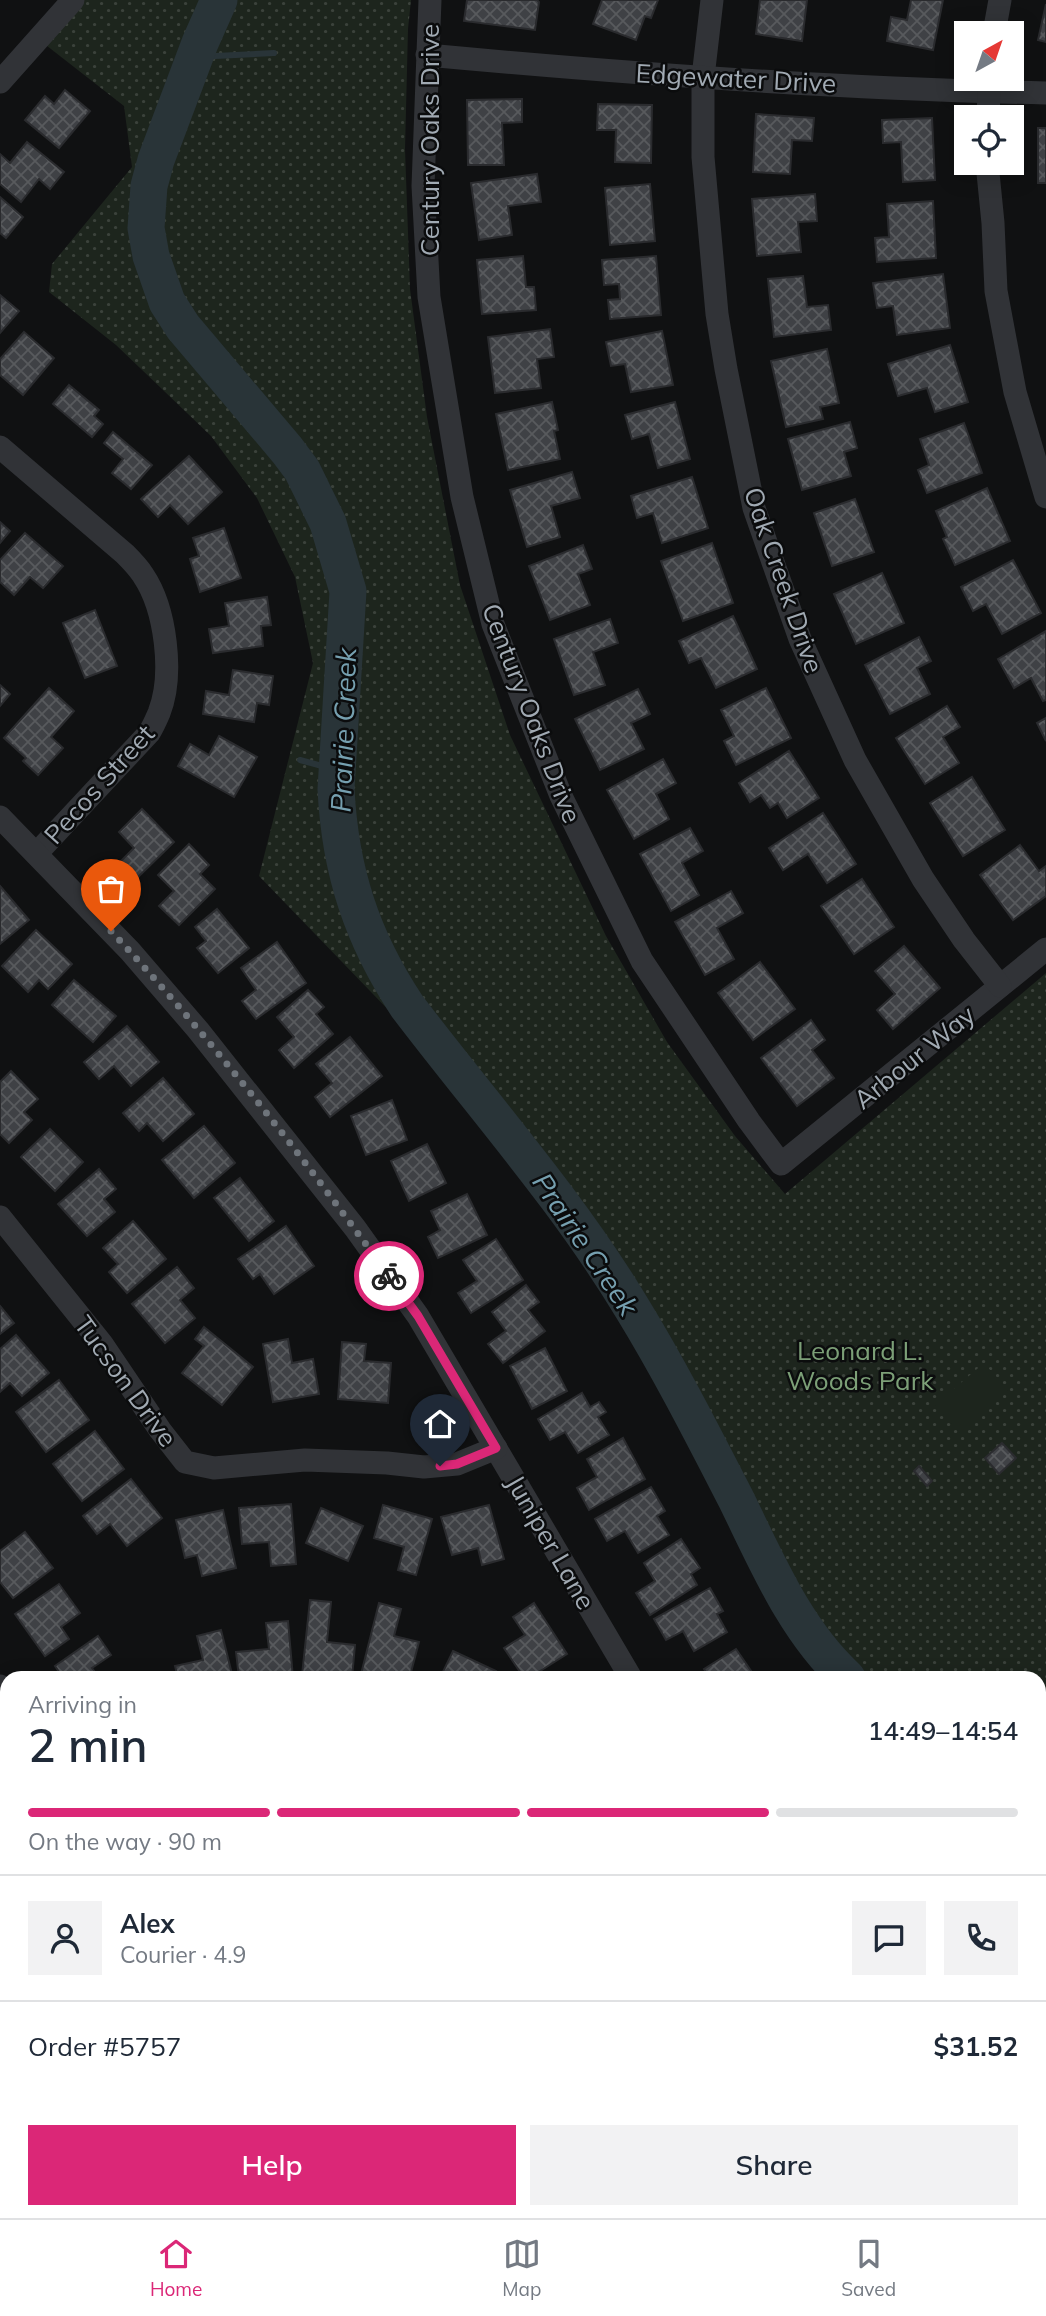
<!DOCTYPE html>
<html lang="en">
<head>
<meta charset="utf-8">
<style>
	body { margin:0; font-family:Mulish,sans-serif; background:#f2f2f3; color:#1f2937; height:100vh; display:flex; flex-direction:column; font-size:26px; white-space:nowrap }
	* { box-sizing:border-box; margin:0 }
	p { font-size:23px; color:#747a83 }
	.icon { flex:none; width:38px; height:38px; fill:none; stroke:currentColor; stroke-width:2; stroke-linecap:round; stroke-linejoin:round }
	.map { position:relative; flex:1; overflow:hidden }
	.panel { position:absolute; left:0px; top:1671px; width:1046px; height:548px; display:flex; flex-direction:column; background:#fff; border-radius:21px 21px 0 0; box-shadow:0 4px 18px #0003 }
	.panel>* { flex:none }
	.needle { width:46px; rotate:40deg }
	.controls { position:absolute; left:954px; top:21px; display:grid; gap:14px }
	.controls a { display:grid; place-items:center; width:70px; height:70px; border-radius:0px; background:#fff; box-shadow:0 4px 18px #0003; font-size:35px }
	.pin { position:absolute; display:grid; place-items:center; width:60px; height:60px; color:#fff; margin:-72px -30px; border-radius:50% 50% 50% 0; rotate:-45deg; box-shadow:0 0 7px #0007 }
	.pin .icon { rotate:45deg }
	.courier { position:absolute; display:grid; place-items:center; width:70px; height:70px; margin:-35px; border:5px solid #db2777; border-radius:50%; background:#fff; color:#222; box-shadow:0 2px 9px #0007 }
	.head em { font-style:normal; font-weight:600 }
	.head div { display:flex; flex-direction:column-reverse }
	.head { display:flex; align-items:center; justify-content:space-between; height:119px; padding:0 28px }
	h1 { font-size:46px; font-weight:600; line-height:52px }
	.bar { display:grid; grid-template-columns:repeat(4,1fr); gap:10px 7px; align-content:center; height:84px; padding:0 28px }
	.bar i { height:9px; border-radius:5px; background:#e0e1e3 }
	.bar .on { background:#db2777 }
	.bar p { grid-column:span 4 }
	.line { display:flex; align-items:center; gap:18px; padding:0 28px; border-top:2px solid #e0e1e3 }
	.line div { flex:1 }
	.round { display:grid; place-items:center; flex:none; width:74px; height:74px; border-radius:0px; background:#f2f2f3 }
	.button { display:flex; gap:14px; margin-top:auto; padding:14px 28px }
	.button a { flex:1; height:80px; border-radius:0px; background:#db2777; color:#fff; font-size:28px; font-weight:600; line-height:80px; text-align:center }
	.button a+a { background:#f2f2f3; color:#1f2937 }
	.tab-bar { display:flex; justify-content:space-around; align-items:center; height:98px; border-top:2px solid #e0e1e3; background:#fff; font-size:19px; color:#747a83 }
	.tab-bar a { display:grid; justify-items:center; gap:4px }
	.tab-bar .on { color:#db2777 }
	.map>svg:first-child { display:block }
</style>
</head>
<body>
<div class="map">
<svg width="1046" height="2218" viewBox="0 0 1046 2218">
	<defs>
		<pattern id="grass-dots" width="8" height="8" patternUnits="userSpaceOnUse" patternTransform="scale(1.75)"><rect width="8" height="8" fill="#1d251d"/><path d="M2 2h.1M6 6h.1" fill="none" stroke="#3b423b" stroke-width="1.8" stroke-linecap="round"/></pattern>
		<pattern id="building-cross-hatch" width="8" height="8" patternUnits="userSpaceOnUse" patternTransform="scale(1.75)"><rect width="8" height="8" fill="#3f4145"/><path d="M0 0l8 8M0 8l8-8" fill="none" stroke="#585a5d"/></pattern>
	</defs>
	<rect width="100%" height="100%" fill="#101112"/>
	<polygon fill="url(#grass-dots)" points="79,0 411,0 408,29 405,149 410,289 427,417 460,585 510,735 606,936 667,1042 735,1136 785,1194 1046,973 1046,1773 1040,1772 1040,1678 836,1678 794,1634 706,1472 653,1364 544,1197 400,1022 259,876 313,663 295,577 257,498 211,436 116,345 49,292 52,264 132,167 124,106 42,42"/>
	<polygon fill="#1d251d" points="984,1363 1008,1391 960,1433 935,1405"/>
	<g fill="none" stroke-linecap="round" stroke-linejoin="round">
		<g stroke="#293438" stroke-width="6">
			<polyline points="195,57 274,53"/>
			<polyline points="300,760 337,770"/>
		</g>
		<g stroke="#293438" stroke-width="37">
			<path d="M219 0 200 43 156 160 149 186 146 228 151 256 167 302 183 327 287 450 302 470 328 523 348 591 336 789C340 871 362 938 407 1006 483 1106 567 1200 632 1308 670 1370 703 1435 736 1499 767 1562 795 1630 847 1678"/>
			<polyline points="1040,1766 1046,1767"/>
		</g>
	</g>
	<g fill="url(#building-cross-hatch)" stroke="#2a2b2e" stroke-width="2">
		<polygon points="467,0 537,0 539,2 535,30 464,21"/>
		<polygon points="602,0 658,0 651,18 645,16 636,40 593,24"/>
		<polygon points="760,0 807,0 802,41 756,34"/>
		<polygon points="911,0 943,0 933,50 887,41 891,17 907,20"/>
		<polygon points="1046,4 1046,42 1038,40"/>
		<polygon points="65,90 90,111 59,148 25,120 45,96 54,104"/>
		<polygon points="522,99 522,122 502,123 504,165 468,165 467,100"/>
		<polygon points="598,104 652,105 651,163 615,162 616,130 597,130"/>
		<polygon points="756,114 814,118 812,141 792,140 790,174 753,172"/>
		<polygon points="932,118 935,180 903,182 901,142 883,143 882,120"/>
		<rect x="1038" y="128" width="8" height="55"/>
		<polygon points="27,142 64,172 50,189 39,179 21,202 0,184 0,154 10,163"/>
		<polygon points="537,174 541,202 508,206 512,235 479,240 471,183"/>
		<polygon points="650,184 655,241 610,245 605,188"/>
		<polygon points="815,194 817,221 798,222 801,252 757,256 752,199"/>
		<polygon points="0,197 23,217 6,238 0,233"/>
		<polygon points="933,201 936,258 877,262 875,238 889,237 887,204"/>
		<polygon points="523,256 526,287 534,287 536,310 482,314 477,260"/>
		<polygon points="656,256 661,315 610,319 608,300 620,299 619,284 604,285 602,260"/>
		<polygon points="943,274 950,328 897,335 893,306 877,308 873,283"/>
		<polygon points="803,276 807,307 828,305 831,330 774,337 768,279"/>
		<polygon points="0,295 19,311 0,333"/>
		<polygon points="550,329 554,357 537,359 541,388 495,393 488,337"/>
		<polygon points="662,331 673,385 631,392 625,364 611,366 606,342"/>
		<polygon points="24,332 54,358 23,395 0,375 0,359"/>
		<polygon points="950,345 968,402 935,412 927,388 898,396 888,364"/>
		<polygon points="827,349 839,403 820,407 823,419 786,427 771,361"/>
		<polygon points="69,385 99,410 94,416 103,424 92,437 53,404"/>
		<polygon points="552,402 558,430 554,431 560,459 508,470 496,414"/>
		<polygon points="675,402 690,459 658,468 649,434 632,439 625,415"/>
		<polygon points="850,422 857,448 844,452 851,476 802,490 788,439"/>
		<polygon points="964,423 982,473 927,493 918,470 929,465 920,439"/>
		<polygon points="113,432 152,465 131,489 112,473 123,459 104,443"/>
		<polygon points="189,456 222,492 188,524 170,505 158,517 141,499"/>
		<polygon points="572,472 580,498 551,506 560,537 527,547 510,490"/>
		<polygon points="692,477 708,528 662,543 653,513 637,518 631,496"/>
		<polygon points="987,488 1010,541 955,565 943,539 947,537 936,511"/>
		<polygon points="855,499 874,552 832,566 814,513"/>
		<polygon points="0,522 10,531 0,543"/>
		<polygon points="224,528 241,578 200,592 190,559 199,556 193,538"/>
		<polygon points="25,533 63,566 43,588 30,577 14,595 0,582 0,560"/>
		<polygon points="712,543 733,603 683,621 661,561"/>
		<polygon points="583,545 592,569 578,574 590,605 550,620 529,566"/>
		<polygon points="1013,560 1041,613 1002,634 986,604 973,611 961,587"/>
		<polygon points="882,573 904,623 856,644 834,594"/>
		<polygon points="267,597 271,625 261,626 263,646 213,653 209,629 229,626 225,603"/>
		<polygon points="95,610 117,666 85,678 63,623"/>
		<polygon points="733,616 757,669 716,688 701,658 689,663 679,641"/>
		<polygon points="610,619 618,643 593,652 605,685 574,695 554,639"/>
		<polygon points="1046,631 1046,700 1043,701 1031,678 1014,688 998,659"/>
		<polygon points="919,637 931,661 917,668 930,694 890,714 865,665"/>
		<polygon points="233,670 273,676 269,705 257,703 254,722 203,714 206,691 229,695"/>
		<polygon points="0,685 10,694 0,706"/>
		<polygon points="49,688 74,711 51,737 63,748 38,775 23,761 26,758 4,738"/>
		<polygon points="766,688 791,738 736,765 724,741 734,736 721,710"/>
		<polygon points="638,689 650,714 631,723 644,749 600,770 575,719"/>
		<polygon points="947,706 960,727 943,737 959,763 925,784 896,738"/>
		<polygon points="1046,718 1046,741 1037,723"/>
		<polygon points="219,736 257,757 234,797 178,766 190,744 209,755"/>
		<polygon points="789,751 819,798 787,818 778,803 770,808 761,795 750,802 739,783"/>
		<polygon points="663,759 676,783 656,794 669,819 634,839 607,790"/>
		<polygon points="972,777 1005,830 963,856 930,803"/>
		<polygon points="142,809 174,842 136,879 120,862 134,848 119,832"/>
		<polygon points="823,813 856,864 827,883 808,854 783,870 769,848"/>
		<polygon points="690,828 703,851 682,863 699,895 671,911 640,854"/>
		<polygon points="189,844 209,865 200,874 215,889 179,925 159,906 174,891 158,875"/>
		<polygon points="1020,845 1039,871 1046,866 1046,896 1013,920 980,875"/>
		<polygon points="862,879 894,927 854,954 821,906"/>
		<polygon points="0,886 29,920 0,944"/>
		<polygon points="731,891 743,913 717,928 734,959 705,975 675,922"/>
		<polygon points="217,909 249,948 218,973 197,948 206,941 195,927"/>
		<polygon points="36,930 72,964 48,989 39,980 28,992 2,966"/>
		<polygon points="277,942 306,983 256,1019 242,1001 256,990 241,968"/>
		<polygon points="904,946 940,988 893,1029 877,1010 895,994 875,971"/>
		<polygon points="760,962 795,1009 753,1040 718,993"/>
		<polygon points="74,980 116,1016 93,1042 52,1005"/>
		<polygon points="308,990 324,1007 316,1014 333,1034 294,1068 279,1050 294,1037 277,1017"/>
		<polygon points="811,1020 825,1040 812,1050 834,1078 797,1106 761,1058"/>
		<polygon points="127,1026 159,1062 131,1086 114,1066 99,1079 84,1062"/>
		<polygon points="350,1037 382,1076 330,1117 315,1097 332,1083 316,1064"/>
		<polygon points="11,1071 38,1099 24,1112 32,1120 9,1143 0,1134 0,1082"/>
		<polygon points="163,1078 194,1114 163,1141 147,1123 139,1131 123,1113"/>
		<polygon points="392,1100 407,1140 366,1155 351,1116"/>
		<polygon points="204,1126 235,1163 194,1198 162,1160"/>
		<polygon points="50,1129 83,1162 55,1191 21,1157"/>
		<polygon points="427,1144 446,1183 409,1201 391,1161"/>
		<polygon points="99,1169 116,1189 104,1199 115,1212 87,1236 58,1204"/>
		<polygon points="240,1178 274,1221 249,1241 214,1198"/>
		<polygon points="467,1194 487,1235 438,1258 428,1237 440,1230 431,1211"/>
		<polygon points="133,1221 166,1259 127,1293 109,1272 118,1264 103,1248"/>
		<polygon points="286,1226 314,1266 274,1294 260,1274 253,1279 238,1259"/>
		<polygon points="496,1239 523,1280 471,1313 458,1293 477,1281 463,1260"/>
		<polygon points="177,1267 194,1288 180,1300 195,1318 165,1343 132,1304"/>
		<polygon points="526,1285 539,1302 528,1310 545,1331 503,1363 488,1344 506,1331 492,1312"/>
		<polygon points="0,1306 14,1323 0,1334"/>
		<polygon points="204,1327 253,1367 222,1405 182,1373 204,1346 195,1339"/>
		<polygon points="16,1335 49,1373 22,1396 10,1383 0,1392 0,1349"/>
		<polygon points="288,1339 292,1363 313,1359 319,1394 273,1402 263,1344"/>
		<polygon points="342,1342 366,1344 364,1361 391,1363 388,1403 338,1399"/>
		<polygon points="545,1348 567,1391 532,1409 510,1366"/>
		<polygon points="59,1380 89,1420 46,1452 16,1412"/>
		<polygon points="582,1393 590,1407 599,1402 606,1412 598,1417 609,1435 578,1453 565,1432 550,1440 538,1419"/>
		<polygon points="95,1431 124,1469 82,1501 53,1464"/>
		<polygon points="623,1438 645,1479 589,1510 577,1488 597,1477 587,1459"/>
		<polygon points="1002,1443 1016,1458 999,1474 985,1458"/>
		<polygon points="919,1466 932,1481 927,1486 914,1471"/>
		<polygon points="131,1479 162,1518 127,1546 110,1524 97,1534 83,1516"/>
		<polygon points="651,1487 665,1511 657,1516 669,1535 638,1553 625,1531 607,1541 595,1519"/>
		<polygon points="291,1504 296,1564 271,1566 269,1542 242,1544 239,1508"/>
		<polygon points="383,1505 432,1519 416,1575 398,1570 404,1547 374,1538"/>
		<polygon points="489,1505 504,1559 482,1565 478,1548 452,1555 441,1517"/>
		<polygon points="321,1508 363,1526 348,1561 306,1543"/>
		<polygon points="223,1510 236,1568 202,1576 197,1555 185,1558 176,1520"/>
		<polygon points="25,1532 53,1568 13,1598 0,1582 0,1551"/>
		<polygon points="681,1539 700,1568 691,1574 697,1585 650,1615 636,1593 655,1581 644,1563"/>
		<polygon points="59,1584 80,1613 61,1627 69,1639 45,1656 15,1614"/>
		<polygon points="710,1588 723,1611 717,1614 727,1632 694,1651 683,1631 666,1640 654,1619"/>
		<polygon points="310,1600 331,1602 327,1642 355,1645 352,1678 302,1675"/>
		<polygon points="379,1603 401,1609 394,1636 419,1642 410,1676 395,1672 393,1678 360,1678"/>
		<polygon points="534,1603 567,1654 529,1678 524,1678 504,1648 525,1635 513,1617"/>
		<polygon points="288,1621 293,1678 239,1678 236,1652 269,1649 266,1623"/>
		<polygon points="221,1630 233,1678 178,1678 175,1666 203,1660 197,1636"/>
		<polygon points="98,1636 111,1655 92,1668 99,1678 63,1678 55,1666"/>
		<polygon points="736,1649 756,1678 710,1678 704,1669"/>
		<polygon points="453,1651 496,1671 493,1678 440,1678"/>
		<polygon points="0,1784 7,1795 7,1832 0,1836"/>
		<polygon points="1040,1827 1046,1833 1046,1861 1040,1868"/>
		<polygon points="7,1958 7,1978 0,1967 0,1962"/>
		<polygon points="0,2108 7,2117 7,2138 0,2144"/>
		<polygon points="1040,2160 1046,2165 1046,2217 1040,2212"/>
		<polygon points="87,2212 127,2212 131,2218 78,2218"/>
		<polygon points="142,2212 171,2212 162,2218 146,2218"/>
		<polygon points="390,2212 436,2212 430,2218 395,2218"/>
		<polygon points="457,2212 467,2212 474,2218 452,2218"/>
		<polygon points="605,2212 662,2212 669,2217 600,2218"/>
		<polygon points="844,2212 908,2212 903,2218 839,2218"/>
	</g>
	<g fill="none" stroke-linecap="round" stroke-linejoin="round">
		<g stroke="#313337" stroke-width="23">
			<polyline points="430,0 423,186 429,297 462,497 493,624 561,796 642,961 749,1121 781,1164 1046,949"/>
			<polyline points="712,0 703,77 703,157 717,314 726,369 754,508 800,639 855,760 923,879 964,940 1000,986"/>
			<polyline points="994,33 1000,0"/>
			<path d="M427 55C632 74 839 89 1046 93"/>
			<polyline points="986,79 989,92 988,117"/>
			<polyline points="0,82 73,0"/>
			<polyline points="987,163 993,223 996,291 1015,392 1046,497"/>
			<path d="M0 447 125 554C131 560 138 567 143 575 166 609 174 675 159 713 156 720 153 727 149 733L37 853"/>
			<polyline points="0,817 130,951 198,1030 355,1228 418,1316 631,1678"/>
			<polyline points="0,1217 102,1344 160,1430 185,1462 214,1468 305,1460 387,1463 424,1467 457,1464 496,1448"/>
			<polyline points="0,1686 7,1697"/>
			<polyline points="0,1889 7,1884"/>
			<polyline points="1040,2046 1046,2038"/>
			<polyline points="1040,2098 1046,2104"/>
			<polyline points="327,2212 332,2218"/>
			<polyline points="735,2212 742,2218"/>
			<polyline points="3,2218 10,2212"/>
		</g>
	</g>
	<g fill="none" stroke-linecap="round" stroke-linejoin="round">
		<path stroke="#6e747b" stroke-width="7" stroke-dasharray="0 12.6" d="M111 931C212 1039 303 1157 389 1276"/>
		<polyline stroke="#db2777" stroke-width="9" points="389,1276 418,1316 496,1448 457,1464 440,1466"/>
	</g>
	<g text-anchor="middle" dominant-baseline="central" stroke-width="5" stroke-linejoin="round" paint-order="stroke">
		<g font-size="26" fill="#a1aab3" stroke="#0b0c0d">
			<text transform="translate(736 78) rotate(3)">Edgewater Drive</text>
			<text transform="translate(429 140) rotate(-90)">Century Oaks Drive</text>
			<text transform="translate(784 580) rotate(71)">Oak Creek Drive</text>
			<text transform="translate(532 713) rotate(69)">Century Oaks Drive</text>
			<text transform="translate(99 784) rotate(-48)">Pecos Street</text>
			<text transform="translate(914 1057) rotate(-39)">Arbour Way</text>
			<text transform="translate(126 1381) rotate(54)">Tucson Drive</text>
			<text transform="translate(551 1542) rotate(60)">Juniper Lane</text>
		</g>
		<g font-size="26" fill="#7c9f77" stroke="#0b0c0d">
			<text x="860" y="1350">Leonard L.<tspan x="860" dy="30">Woods Park</tspan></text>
		</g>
		<g font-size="28" font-style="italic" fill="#76a0b0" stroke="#0b0c0d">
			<text transform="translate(343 730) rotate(-88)">Prairie Creek</text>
			<text transform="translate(586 1244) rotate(56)">Prairie Creek</text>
		</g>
	</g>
</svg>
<div class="controls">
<a><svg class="needle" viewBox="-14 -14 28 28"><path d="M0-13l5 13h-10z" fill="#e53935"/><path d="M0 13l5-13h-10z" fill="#747a83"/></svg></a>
<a><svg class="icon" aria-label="locate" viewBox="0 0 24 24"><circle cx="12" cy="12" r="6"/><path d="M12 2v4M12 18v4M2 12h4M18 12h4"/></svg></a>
</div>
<div class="pin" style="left:111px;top:931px;background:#ea580c"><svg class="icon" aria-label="bag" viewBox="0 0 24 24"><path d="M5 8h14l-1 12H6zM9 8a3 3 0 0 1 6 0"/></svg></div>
<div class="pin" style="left:440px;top:1466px;background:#1f2937"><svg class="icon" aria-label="home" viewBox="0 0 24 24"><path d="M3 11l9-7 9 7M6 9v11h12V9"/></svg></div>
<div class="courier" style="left:389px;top:1276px"><svg class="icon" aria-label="bike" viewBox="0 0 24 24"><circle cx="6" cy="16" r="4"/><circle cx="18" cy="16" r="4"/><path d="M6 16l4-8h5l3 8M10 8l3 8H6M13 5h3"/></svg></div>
<section class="panel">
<div class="head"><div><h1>2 min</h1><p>Arriving in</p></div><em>14:49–14:54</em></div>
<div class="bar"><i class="on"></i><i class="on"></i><i class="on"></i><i></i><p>On the way · 90 m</p></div>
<div class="line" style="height:126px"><a class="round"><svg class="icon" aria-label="person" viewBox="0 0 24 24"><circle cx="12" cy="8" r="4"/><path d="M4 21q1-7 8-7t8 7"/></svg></a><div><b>Alex</b><p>Courier · 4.9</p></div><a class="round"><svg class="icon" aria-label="chat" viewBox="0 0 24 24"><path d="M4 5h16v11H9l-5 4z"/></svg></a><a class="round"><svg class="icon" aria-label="phone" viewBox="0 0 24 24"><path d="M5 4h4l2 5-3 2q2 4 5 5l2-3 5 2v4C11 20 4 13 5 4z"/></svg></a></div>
<div class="line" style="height:91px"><div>Order #5757</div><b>$31.52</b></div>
<div class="button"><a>Help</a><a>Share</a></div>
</section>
</div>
<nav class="tab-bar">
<a class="on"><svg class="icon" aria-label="home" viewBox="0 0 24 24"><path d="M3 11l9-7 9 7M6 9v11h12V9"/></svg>Home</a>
<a><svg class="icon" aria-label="map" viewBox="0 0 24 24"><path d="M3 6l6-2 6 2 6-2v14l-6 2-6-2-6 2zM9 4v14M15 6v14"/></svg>Map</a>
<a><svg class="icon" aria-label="saved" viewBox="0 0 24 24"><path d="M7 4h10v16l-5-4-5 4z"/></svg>Saved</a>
</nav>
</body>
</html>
